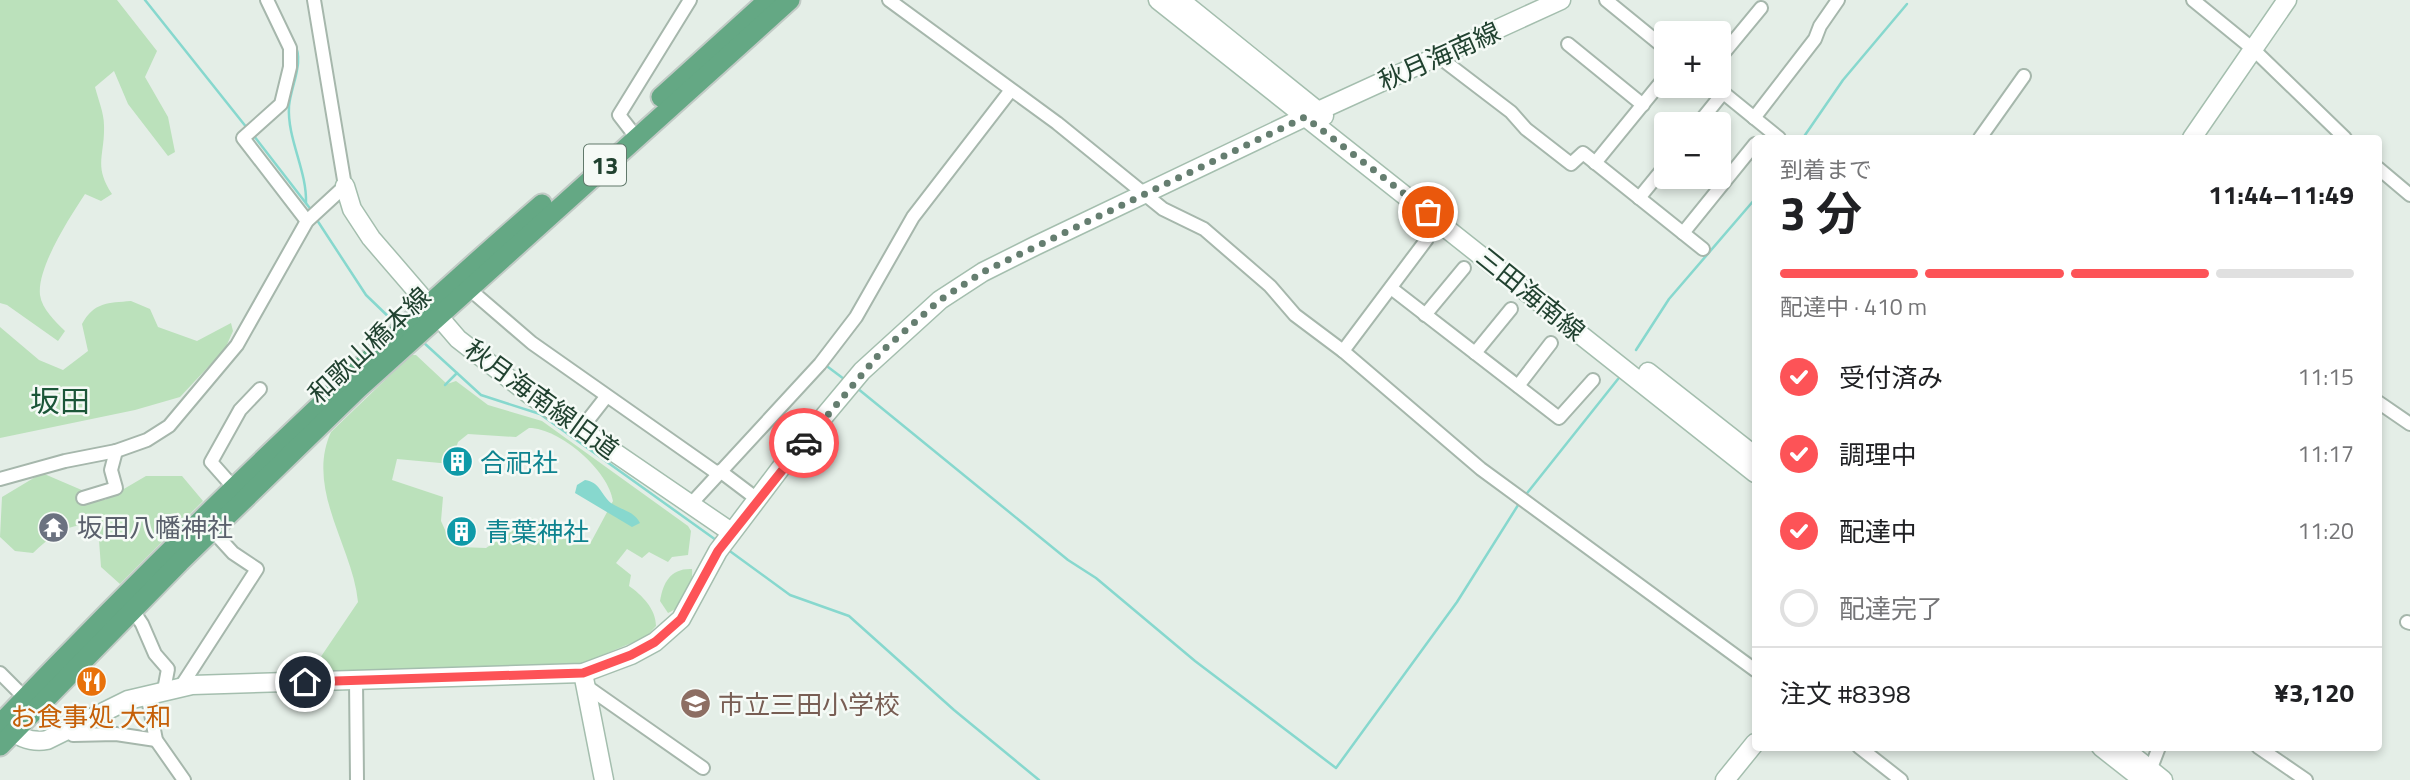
<!DOCTYPE html>
<html lang="ja">
<head>
<meta charset="utf-8">
<style>
	body { margin:0; font-family:"Titillium Web","Noto Sans JP",sans-serif; background:#f2f2f2; color:#202124; height:100vh; display:flex; flex-direction:column; font-size:26px; white-space:nowrap }
	* { box-sizing:border-box; margin:0 }
	p { font-size:23px; color:#757577 }
	.icon { flex:none; width:38px; height:38px; fill:none; stroke:currentColor; stroke-width:2; stroke-linecap:round; stroke-linejoin:round }
	.map { position:relative; flex:1; overflow:hidden }
	.drawer { position:absolute; left:1752px; top:135px; width:630px; height:616px; display:flex; flex-direction:column; background:#fff; border-radius:7px; box-shadow:0 4px 10px #0003 }
	.drawer>* { flex:none }
	.buttons { position:absolute; left:1654px; top:21px; display:grid; gap:14px }
	.buttons a { display:grid; place-items:center; width:77px; height:77px; border-radius:7px; background:#fff; box-shadow:0 4px 10px #0003; font-size:35px }
	.pin { position:absolute; display:grid; place-items:center; width:60px; height:60px; color:#fff; margin:-30px; border:4px solid #fff; border-radius:50%; box-shadow:0 2px 7px #0007 }
	.courier { position:absolute; display:grid; place-items:center; width:70px; height:70px; margin:-35px; border:5px solid #fd5357; border-radius:50%; background:#fff; color:#222; box-shadow:0 2px 9px #0007 }
	.headline em { font-style:normal; font-weight:700 }
	.headline div { display:flex; flex-direction:column-reverse }
	.headline { display:flex; align-items:center; justify-content:space-between; height:119px; padding:0 28px }
	h1 { font-size:46px; font-weight:700; line-height:52px }
	.bar { display:grid; grid-template-columns:repeat(4,1fr); gap:10px 7px; align-content:center; height:84px; padding:0 28px }
	.bar i { height:9px; border-radius:5px; background:#e0e0e0 }
	.bar .current { background:#fd5357 }
	.bar p { grid-column:span 4 }
	.line { display:flex; align-items:center; gap:18px; padding:0 28px; border-top:2px solid #e0e0e0 }
	.line div { flex:1 }
	ol { padding:0 28px; list-style:none }
	li { display:flex; align-items:center; gap:21px; height:77px }
	li p { margin-inline-start:auto }
	li .icon { padding:7px; border-radius:50%; background:#fd5357; color:#fff; stroke-width:4 }
	li:last-child { color:#757577 }
	li i { width:38px; height:38px; border:4px solid #e0e0e0; border-radius:50% }
	.map>svg:first-child { display:block }
</style>
</head>
<body>
<div class="map">
<svg width="2410" height="780" viewBox="0 0 2410 780">
	<rect width="100%" height="100%" fill="#e4eee7"/>
	<g fill="#bbe1bb" fill-rule="evenodd">
		<path d="M0 0H117L157 51 145 77 168 117 175 152 168 156 128 104 114 71 95 87C98 99 104 113 104 125 105 156 93 165 112 194L101 201 85 194C70 217 37 267 40 295 42 309 55 321 65 331L58 341 7 305 0 303Z"/>
		<path d="M131 301 150 309 158 327 197 341 231 323 233 331 225 349 180 397 135 410 0 438V327L39 360 63 370 88 351 82 324C94 302 108 303 131 301Z"/>
		<path d="M411 355H416L447 384 456 381 488 405 542 421 688 526 691 531 688 555 672 557 668 562 649 552 642 558 627 549 616 563 631 575 629 586C642 595 656 609 656 626L646 637 576 666 319 675 318 661 358 602C353 547 305 489 331 432ZM529 428C560 428 609 471 613 501L591 542 587 544 532 518 486 548 460 547 450 541 441 521 443 497 392 480 397 459 451 464 458 442 468 434 516 437Z"/>
		<path d="M42 473 105 500 146 476H182L203 501 120 584 101 567 98 527C72 519 51 536 33 553L15 551 0 537 2 497Z"/>
		<path d="M692 569C694 585 682 608 668 613L660 601C663 582 671 568 692 569Z"/>
	</g>
	<path fill="#87d8ce" d="M585 480C600 482 601 495 611 503 621 510 634 511 640 523L632 527 575 493 577 485Z"/>
	<g fill="none" stroke-linecap="round" stroke-linejoin="round">
		<g stroke="#87d8ce" stroke-width="2.5">
			<polyline points="145,0 247,128"/>
			<path d="M294 42C305 62 291 85 289 106 287 139 307 170 306 203"/>
			<polyline points="254,136 312,211"/>
			<polyline points="1803,138 1843,80 1907,4"/>
			<polyline points="315,217 366,295 395,323"/>
			<polyline points="423,342 481,395 540,414 716,540"/>
			<polyline points="1636,350 1669,299 1755,199"/>
			<polyline points="824,364 844,379"/>
			<polyline points="445,385 457,373"/>
			<polyline points="857,388 1068,560 1096,578 1195,661 1336,768 1457,602 1520,502"/>
			<polyline points="1524,497 1618,379"/>
			<polyline points="727,549 790,595 849,616 954,710 1039,780"/>
		</g>
		<defs>
			<g id="street">
				<polyline points="267,0 290,48 290,67 281,104 243,138 307,221"/>
				<polyline points="889,0 1057,123 1163,209 1204,229 1270,286 1295,315 1343,351 1481,469 1755,670"/>
				<polyline points="1606,0 1666,49"/>
				<polyline points="2193,0 2253,49 2345,138"/>
				<polyline points="1568,44 1643,105"/>
				<polyline points="1439,57 1511,112 1526,129 1571,164 1583,153 1703,249"/>
				<polyline points="1718,60 1761,8"/>
				<polyline points="1715,86 1779,138"/>
				<polyline points="1754,118 1815,39 1820,26 1838,0"/>
				<polyline points="1698,124 1723,93"/>
				<polyline points="636,137 619,115 690,0"/>
				<polyline points="1980,138 2024,76"/>
				<polyline points="1595,163 1666,76"/>
				<polyline points="2378,168 2410,195"/>
				<polyline points="1639,198 1666,165"/>
				<polyline points="1683,233 1755,144"/>
				<polyline points="468,288 532,343 717,473"/>
				<polyline points="1391,288 1559,418 1593,380"/>
				<polyline points="1425,315 1464,268"/>
				<polyline points="1343,351 1427,239"/>
				<polyline points="1475,353 1511,309"/>
				<polyline points="1518,386 1551,343"/>
				<polyline points="2378,402 2410,424"/>
				<polyline points="581,429 606,397"/>
				<polyline points="720,471 757,499"/>
				<polyline points="0,479 65,461 116,451 147,440 169,426 237,345 307,221 345,186 314,0"/>
				<polyline points="234,488 211,462 240,410 260,389"/>
				<polyline points="83,498 116,488 111,470 116,451"/>
				<polyline points="690,505 820,364 856,317 913,217 1011,90"/>
				<polyline points="132,609 142,624 155,654 168,669 164,690"/>
				<polyline points="2407,622 2410,623"/>
				<polyline points="0,673 29,702"/>
				<polyline points="356,680 357,780"/>
				<polyline points="586,686 703,768"/>
				<polyline points="180,688 257,569 233,553 212,530"/>
				<polyline points="147,694 156,740 184,780"/>
				<polyline points="68,731 73,735 116,734 156,740"/>
				<polyline points="1859,747 1901,780"/>
				<polyline points="2258,747 2306,780"/>
				<polyline points="2148,776 2159,747"/>
			</g>
			<g id="secondary">
				<polyline points="1158,0 1755,473"/>
				<polyline points="1180,0 1324,116"/>
				<polyline points="2192,138 2287,0"/>
				<polyline points="345,186 352,209 371,238 458,339 529,394 731,532"/>
				<polyline points="1648,372 1755,456"/>
				<polyline points="583,673 604,780"/>
				<path d="M4 725C17 737 30 743 47 740L128 700 192 685 583 673 631 655 655 642 681 619 718 551 780 469 862 371 940 300 983 272 1035 246 1305 117 1561 0"/>
				<polyline points="2101,747 2143,780"/>
				<polyline points="2122,747 2163,780"/>
				<polyline points="1725,780 1755,743"/>
			</g>
			<g id="primary">
				<polyline points="661,97 768,0"/>
				<path d="M0 724C173 543 353 368 542 204"/>
				<polyline points="0,746 180,562 358,389 790,0"/>
			</g>
		</defs>
		<use href="#street" stroke="#a6b7ac" stroke-width="16"/>
		<use href="#secondary" stroke="#a4beae" stroke-width="21"/>
		<use href="#primary" stroke="#c1cac5" stroke-width="23"/>
		<use href="#street" stroke="#fff" stroke-width="12"/>
		<use href="#secondary" stroke="#fff" stroke-width="18"/>
		<use href="#primary" stroke="#64a884" stroke-width="19"/>
	</g>
	<g fill="none" stroke-linecap="round" stroke-linejoin="round">
		<polyline stroke="#657e70" stroke-width="7" stroke-dasharray="0 12.6" points="804,443 881,352 940,300 983,272 1305,117 1428,212"/>
		<polyline stroke="#fd5357" stroke-width="9" points="305,682 583,673 631,655 655,642 681,619 718,551 804,443"/>
	</g>
	<defs>
		<symbol id="building-disc" viewBox="-11 -11 22 22"><circle r="9.5" fill="#0f9aa8" stroke="#f5faf6"/><path d="M-4-6H4V6H1V3H-1V6H-4ZM-2.5-4.3h1.7v1.8h-1.7ZM.8-4.3h1.7v1.8H.8ZM-2.5-1h1.7V.8h-1.7ZM.8-1h1.7V.8H.8Z" fill="#fff"/></symbol>
		<symbol id="temple-disc" viewBox="-11 -11 22 22"><circle r="9.5" fill="#6b7280" stroke="#f5faf6"/><path d="M0-6L5-2H3V0L6.5 2.5H4V6H1.5V3h-3V6H-4V2.5H-6.5L-3 0V-2H-5Z" fill="#fff"/></symbol>
		<symbol id="restaurant-disc" viewBox="-11 -11 22 22"><circle r="9.5" fill="#e8710a" stroke="#f5faf6"/><path d="M-5-6h1v4h1v-4h1v4h1v-4h1v5L-1.5 .5V6h-2V.5L-5-1ZM5-6V6H3V1.5H1.5Q1.5-4 5-6Z" fill="#fff"/></symbol>
		<symbol id="school-disc" viewBox="-11 -11 22 22"><circle r="9.5" fill="#8d6e63" stroke="#f5faf6"/><path d="M0-5L7-2L0 1L-7-2ZM-4 1L0 2.5L4 1V4Q0 6-4 4Z" fill="#fff"/></symbol>
	</defs>
	<g fill-rule="evenodd">
		<use href="#building-disc" x="440" y="444" width="35" height="35"/>
		<use href="#temple-disc" x="36" y="510" width="35" height="35"/>
		<use href="#building-disc" x="444" y="514" width="35" height="35"/>
		<use href="#restaurant-disc" x="74" y="664" width="35" height="35"/>
		<use href="#school-disc" x="678" y="686" width="35" height="35"/>
	</g>
	<g text-anchor="middle" dominant-baseline="central" stroke-width="5" stroke-linejoin="round" paint-order="stroke">
		<rect fill="#f5faf6" stroke="#61796b" stroke-width="2" x="584" y="144.5" width="42" height="41" rx="5"/>
		<g font-size="24" font-weight="bold" fill="#214230">
			<text x="605" y="165">13</text>
		</g>
		<g font-size="26" fill="#214230" stroke="#f5faf6">
			<text transform="translate(1439 56) rotate(-24)">秋月海南線</text>
			<text transform="translate(1531 294) rotate(39)">三田海南線</text>
			<text transform="translate(369 345) rotate(-43)">和歌山橋本線</text>
			<text transform="translate(542 399) rotate(36)">秋月海南線旧道</text>
		</g>
		<g font-size="26" fill="#0d838f" stroke="#f5faf6" text-anchor="start">
			<text x="480" y="462">合祀社</text>
			<text x="485" y="531">青葉神社</text>
		</g>
		<g font-size="26" fill="#5b616d" stroke="#f5faf6" text-anchor="start">
			<text x="77" y="527">坂田八幡神社</text>
		</g>
		<g font-size="26" fill="#785e54" stroke="#f5faf6" text-anchor="start">
			<text x="718" y="704">市立三田小学校</text>
		</g>
		<g font-size="26" fill="#c56008" stroke="#f5faf6">
			<text x="91" y="716">お食事処 大和</text>
		</g>
		<g font-size="30" fill="#1b5638" stroke="#f5faf6">
			<text x="60" y="401">坂田</text>
		</g>
	</g>
</svg>
<div class="buttons">
<a>+</a>
<a>−</a>
</div>
<div class="pin" style="left:1428px;top:212px;background:#ea580c"><svg class="icon" aria-label="bag" viewBox="0 0 24 24"><path d="M5 8h14l-1 12H6zM9 8a3 3 0 0 1 6 0"/></svg></div>
<div class="pin" style="left:305px;top:682px;background:#1f2937"><svg class="icon" aria-label="home" viewBox="0 0 24 24"><path d="M3 11l9-7 9 7M6 9v11h12V9"/></svg></div>
<div class="courier" style="left:804px;top:443px"><svg class="icon" aria-label="car" viewBox="0 0 24 24"><path d="M5 17H2v-5l4-1 3-4h7l3 4 3 1v5h-3M9 17h6M6 11h13"/><circle cx="7" cy="17" r="2"/><circle cx="17" cy="17" r="2"/></svg></div>
<section class="drawer">
<div class="headline"><div><h1>3 分</h1><p>到着まで</p></div><em>11:44–11:49</em></div>
<div class="bar"><i class="current"></i><i class="current"></i><i class="current"></i><i></i><p>配達中 · 410 m</p></div>
<ol>
<li><svg class="icon" aria-label="check" viewBox="0 0 24 24"><path d="M5 12l5 5 9-10"/></svg>受付済み<p>11:15</p></li>
<li><svg class="icon" aria-label="check" viewBox="0 0 24 24"><path d="M5 12l5 5 9-10"/></svg>調理中<p>11:17</p></li>
<li><svg class="icon" aria-label="check" viewBox="0 0 24 24"><path d="M5 12l5 5 9-10"/></svg>配達中<p>11:20</p></li>
<li><i></i>配達完了</li>
</ol>
<div class="line" style="height:91px"><div>注文 #8398</div><b>¥3,120</b></div>
</section>
</div>
</body>
</html>
